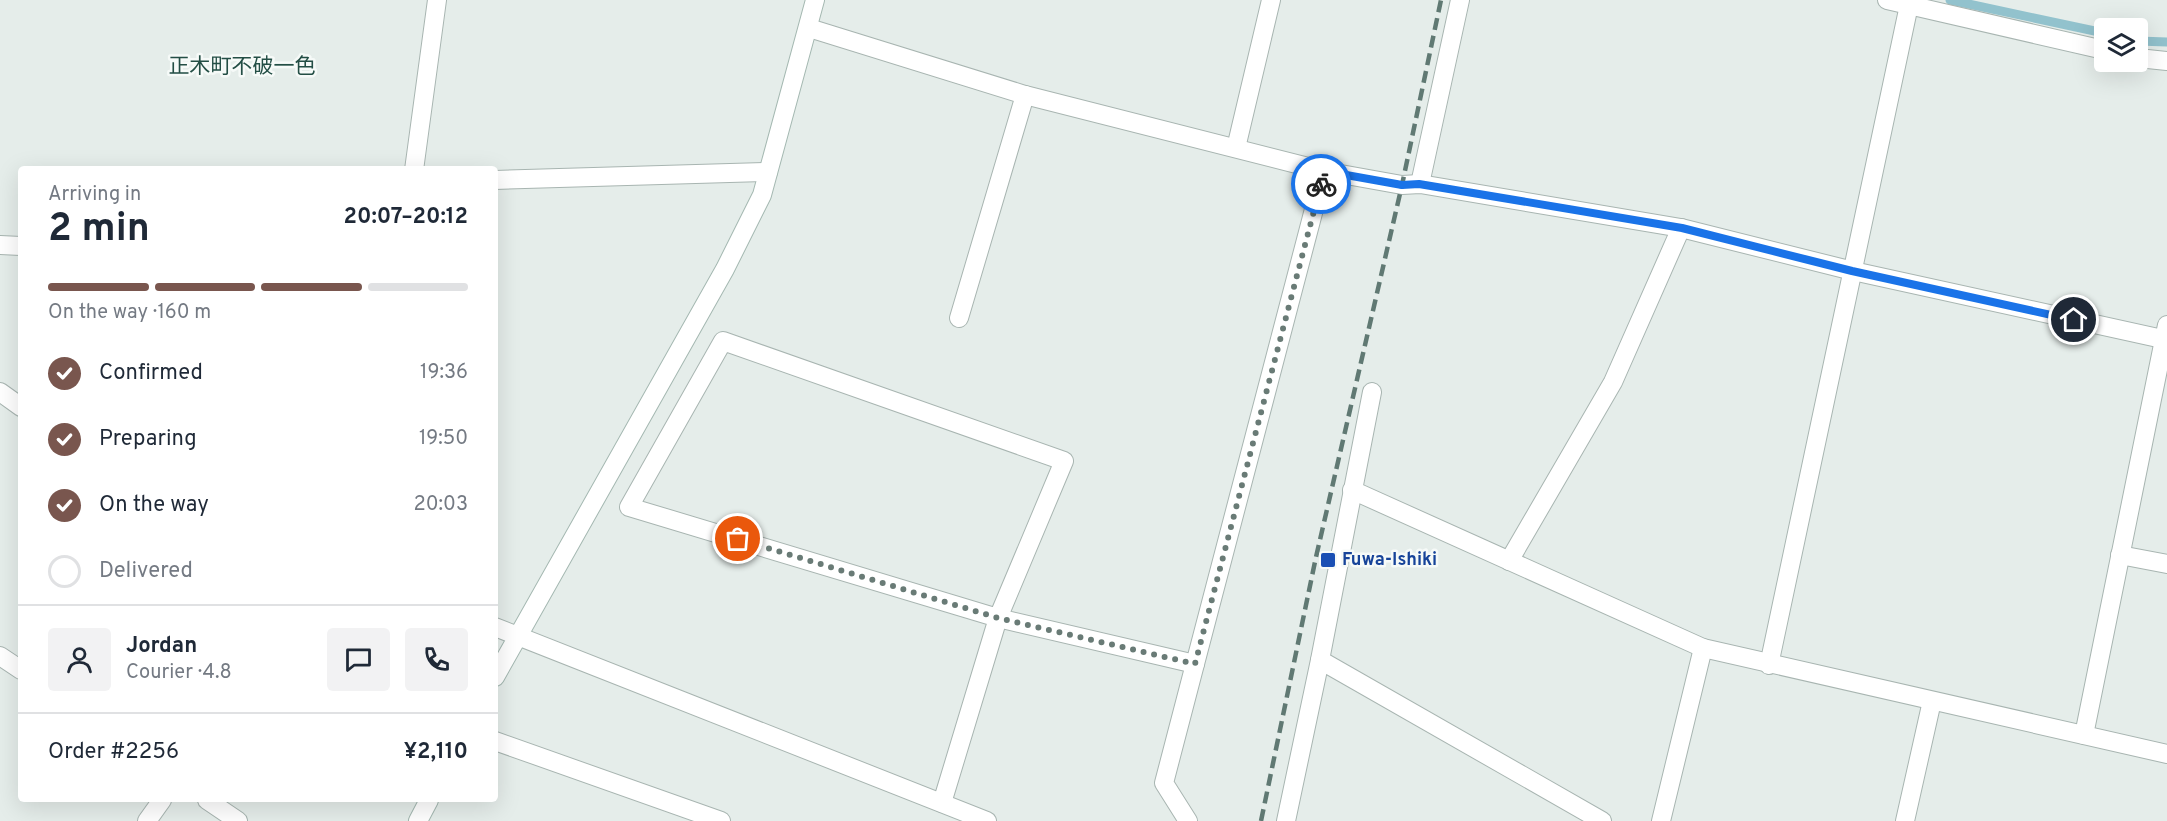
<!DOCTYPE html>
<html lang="en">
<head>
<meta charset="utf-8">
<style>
	body { margin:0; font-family:Overpass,"Noto Sans JP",sans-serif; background:#f2f2f3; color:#1f2937; height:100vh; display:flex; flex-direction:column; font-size:22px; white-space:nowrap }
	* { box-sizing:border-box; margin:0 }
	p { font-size:20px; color:#747a83 }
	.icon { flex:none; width:33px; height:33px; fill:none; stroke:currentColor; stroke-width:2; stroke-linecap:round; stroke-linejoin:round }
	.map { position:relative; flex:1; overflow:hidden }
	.sheet { position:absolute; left:18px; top:166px; width:480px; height:636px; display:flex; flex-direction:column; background:#fff; border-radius:6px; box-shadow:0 6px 24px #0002 }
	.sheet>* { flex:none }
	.tools { position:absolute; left:2094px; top:18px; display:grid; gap:12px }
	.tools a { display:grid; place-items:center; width:54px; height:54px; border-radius:6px; background:#fff; box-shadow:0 6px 24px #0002; font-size:30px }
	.pin { position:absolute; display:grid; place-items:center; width:51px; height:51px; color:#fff; margin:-26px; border:3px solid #fff; border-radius:50%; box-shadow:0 2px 6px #0007 }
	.courier { position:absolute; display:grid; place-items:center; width:60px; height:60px; margin:-30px; border:4px solid #1a73e8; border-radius:50%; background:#fff; color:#222; box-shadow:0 2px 8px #0007 }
	.summary em { font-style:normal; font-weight:700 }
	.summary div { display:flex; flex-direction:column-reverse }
	.summary { display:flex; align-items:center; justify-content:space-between; height:102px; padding:0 30px }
	h1 { font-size:39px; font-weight:700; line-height:45px }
	.bar { display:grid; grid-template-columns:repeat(4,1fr); gap:9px 6px; align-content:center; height:72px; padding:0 30px }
	.bar i { height:8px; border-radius:4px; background:#e0e1e3 }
	.bar .active { background:#79564e }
	.bar p { grid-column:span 4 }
	.line { display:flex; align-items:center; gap:15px; padding:0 30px; border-top:2px solid #e0e1e3 }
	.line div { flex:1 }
	.round { display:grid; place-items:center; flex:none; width:63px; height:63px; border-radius:6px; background:#f2f2f3 }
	ol { padding:0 30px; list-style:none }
	li { display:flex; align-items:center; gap:18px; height:66px }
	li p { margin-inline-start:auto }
	li .icon { padding:6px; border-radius:50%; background:#79564e; color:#fff; stroke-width:4 }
	li:last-child { color:#747a83 }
	li i { width:33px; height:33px; border:3px solid #e0e1e3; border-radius:50% }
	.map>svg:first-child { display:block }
</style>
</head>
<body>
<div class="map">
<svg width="2167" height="821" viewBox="0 0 2167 821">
	<rect width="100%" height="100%" fill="#e5edea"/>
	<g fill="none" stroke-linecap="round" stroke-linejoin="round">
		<g stroke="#92c2cd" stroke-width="9">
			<polyline points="1950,0 2104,33"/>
			<polyline points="2138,41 2167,42"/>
		</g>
		<defs>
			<g id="lane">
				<polyline points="1236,148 1271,0"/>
				<polyline points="1420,184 1460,0"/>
				<polyline points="959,318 1025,95"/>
				<polyline points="2120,555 2167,564"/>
				<polyline points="1509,561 1613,382 1681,228"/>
			</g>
			<g id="street">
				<polyline points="1887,0 2104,50"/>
				<polyline points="809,28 1025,95 1324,171 1402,185 1420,184 1681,228 1853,271 2167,340"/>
				<polyline points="2138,58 2167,61"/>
				<polyline points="414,170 437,0"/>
				<polyline points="495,180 768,172"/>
				<polyline points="0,245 21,246"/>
				<polyline points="0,392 21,407"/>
				<polyline points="1352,490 1703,648"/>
				<polyline points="495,627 987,821"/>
				<polyline points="0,656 21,670"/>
				<polyline points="1320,660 1372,392"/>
				<polyline points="1195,664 1324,171"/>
				<polyline points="1769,665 1909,5"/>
				<polyline points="2084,735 2167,325"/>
				<polyline points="495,741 721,821"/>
				<polyline points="207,800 238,821"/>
				<polyline points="942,803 998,618 1064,461 723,341 629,507 998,618 1195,664 1164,783 1188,821"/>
				<polyline points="147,821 162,800"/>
				<polyline points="1286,821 1320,660 1602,821"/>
				<polyline points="1661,821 1703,648 2167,754"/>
				<polyline points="1905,821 1932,701"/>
			</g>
			<g id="secondary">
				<polyline points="495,677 725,269 762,195 815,0"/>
				<polyline points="418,821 429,800"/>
			</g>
		</defs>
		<use href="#lane" stroke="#a8b5b1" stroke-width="20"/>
		<use href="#street" stroke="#a8b5b1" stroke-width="20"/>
		<use href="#secondary" stroke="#a4b8b1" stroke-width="20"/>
		<use href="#lane" stroke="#fff" stroke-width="18"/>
		<use href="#street" stroke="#fff" stroke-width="18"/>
		<use href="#secondary" stroke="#fff" stroke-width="18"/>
		<polyline stroke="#607973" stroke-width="4.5" stroke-dasharray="12 6" stroke-linecap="butt" points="1261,821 1316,557 1402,185 1441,0"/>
	</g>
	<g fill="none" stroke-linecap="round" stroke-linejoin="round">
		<polyline stroke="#697b76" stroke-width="6" stroke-dasharray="0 10.8" points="738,539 998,618 1195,664 1321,184"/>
		<polyline stroke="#1a73e8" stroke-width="8" points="1321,184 1324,171 1402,185 1419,184 1682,228 1852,271 2074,320"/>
	</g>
	<rect fill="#1a4fb4" stroke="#f6faf8" stroke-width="2" x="1320" y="552" width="16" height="16" rx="3"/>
	<g text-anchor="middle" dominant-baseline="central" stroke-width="5" stroke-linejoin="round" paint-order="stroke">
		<g font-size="18" font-weight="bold" fill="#164399" stroke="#f6faf8" text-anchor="start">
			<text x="1342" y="560">Fuwa-Ishiki</text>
		</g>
		<g font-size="21" fill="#234e45" stroke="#f6faf8">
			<text x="242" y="67">正木町不破一色</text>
		</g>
	</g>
</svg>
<div class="tools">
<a><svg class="icon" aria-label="layers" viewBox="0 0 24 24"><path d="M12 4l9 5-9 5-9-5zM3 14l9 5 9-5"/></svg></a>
</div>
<div class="pin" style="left:738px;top:539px;background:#ea580c"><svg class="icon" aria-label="bag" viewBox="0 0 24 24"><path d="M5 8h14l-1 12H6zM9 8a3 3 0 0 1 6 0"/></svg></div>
<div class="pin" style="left:2074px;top:320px;background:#1f2937"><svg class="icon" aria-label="home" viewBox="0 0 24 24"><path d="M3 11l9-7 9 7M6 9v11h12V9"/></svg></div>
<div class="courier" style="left:1321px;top:184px"><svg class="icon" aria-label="bike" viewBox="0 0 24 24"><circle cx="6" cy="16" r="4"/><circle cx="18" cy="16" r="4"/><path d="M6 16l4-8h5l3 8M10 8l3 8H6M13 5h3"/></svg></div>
<section class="sheet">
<div class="summary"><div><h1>2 min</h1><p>Arriving in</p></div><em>20:07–20:12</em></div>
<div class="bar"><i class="active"></i><i class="active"></i><i class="active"></i><i></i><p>On the way · 160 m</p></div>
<ol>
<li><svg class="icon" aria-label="check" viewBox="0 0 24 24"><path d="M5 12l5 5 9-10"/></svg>Confirmed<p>19:36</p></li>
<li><svg class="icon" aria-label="check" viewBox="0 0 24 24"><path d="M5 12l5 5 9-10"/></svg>Preparing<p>19:50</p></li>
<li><svg class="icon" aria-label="check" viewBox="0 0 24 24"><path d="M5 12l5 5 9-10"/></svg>On the way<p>20:03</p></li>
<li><i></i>Delivered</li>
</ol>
<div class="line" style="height:108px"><a class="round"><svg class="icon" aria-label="person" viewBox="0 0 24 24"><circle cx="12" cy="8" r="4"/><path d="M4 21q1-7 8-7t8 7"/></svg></a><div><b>Jordan</b><p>Courier · 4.8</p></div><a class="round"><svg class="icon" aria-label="chat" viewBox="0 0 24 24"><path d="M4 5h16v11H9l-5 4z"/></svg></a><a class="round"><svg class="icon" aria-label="phone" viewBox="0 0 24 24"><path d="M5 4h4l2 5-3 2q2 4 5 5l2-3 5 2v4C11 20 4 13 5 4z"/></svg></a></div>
<div class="line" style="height:78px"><div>Order #2256</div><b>¥2,110</b></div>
</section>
</div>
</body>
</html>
